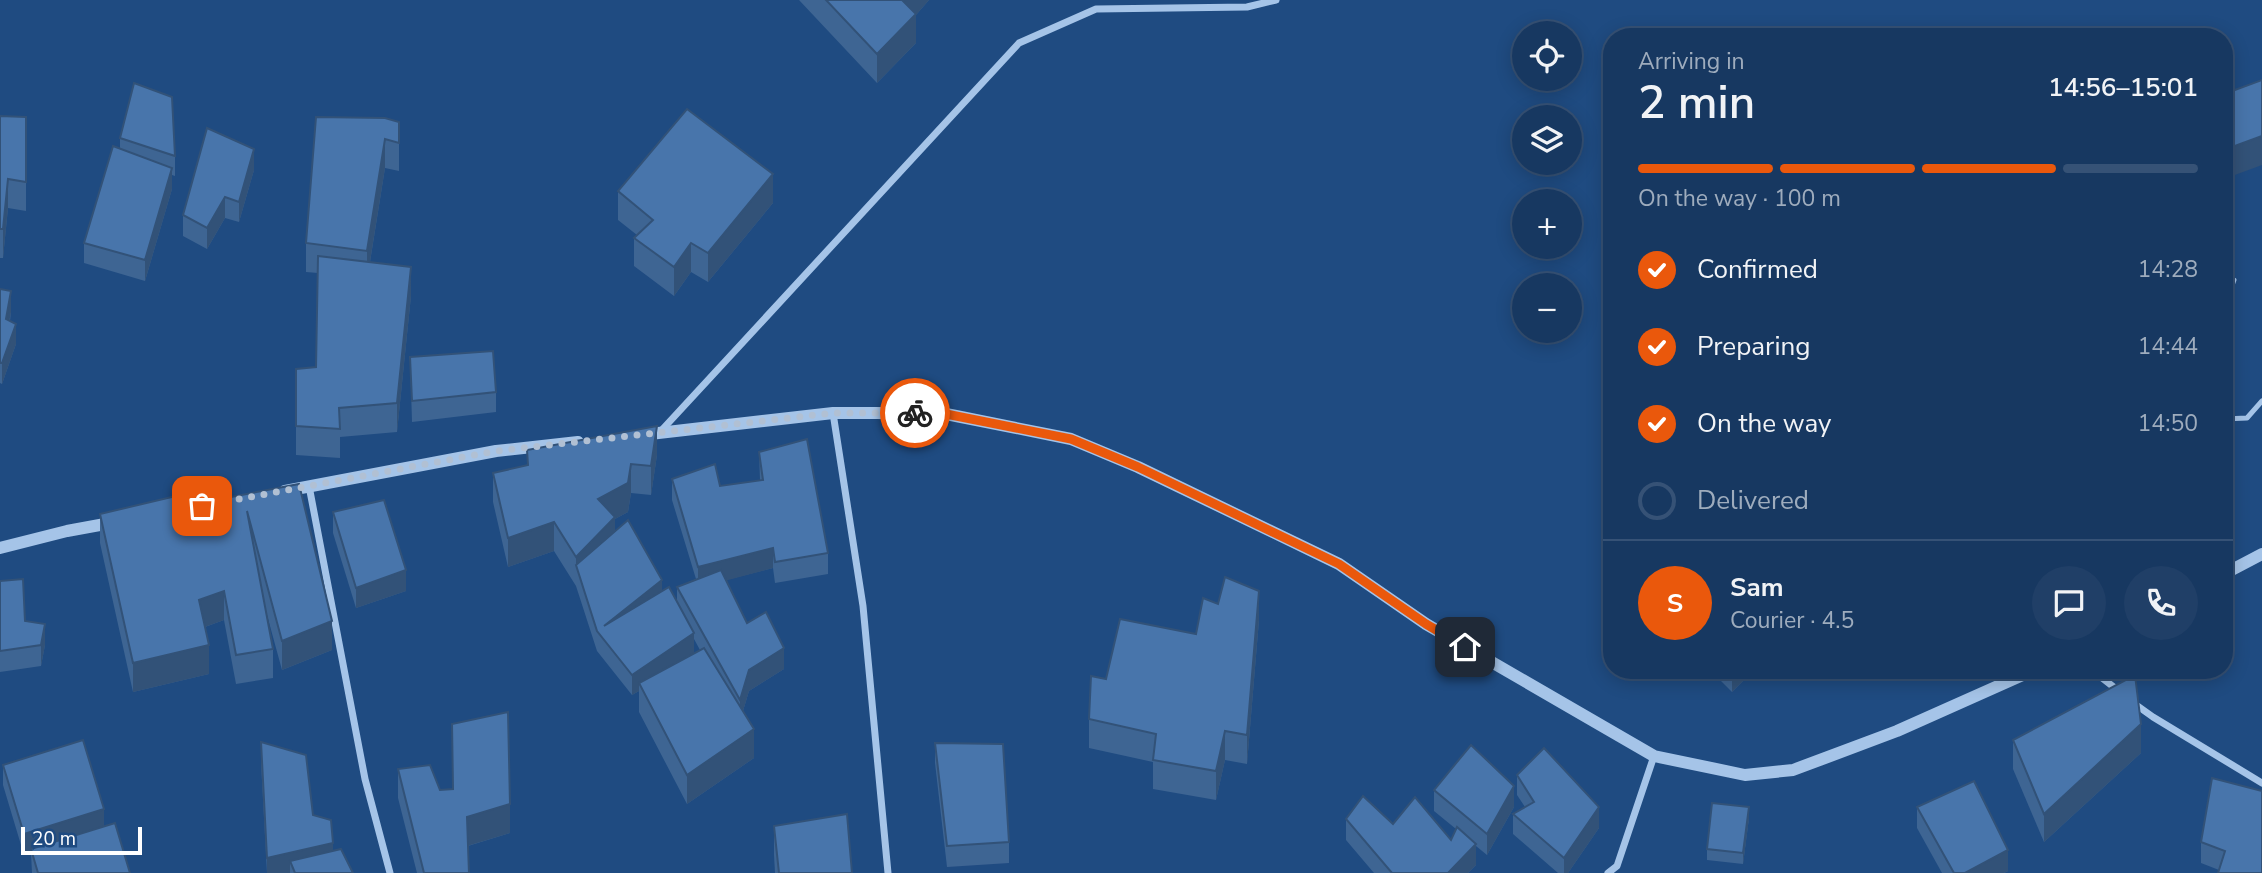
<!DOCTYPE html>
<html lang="en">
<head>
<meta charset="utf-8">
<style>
	body { margin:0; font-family:"Nunito Sans",sans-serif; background:#203f67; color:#f1f3f6; height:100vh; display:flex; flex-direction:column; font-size:26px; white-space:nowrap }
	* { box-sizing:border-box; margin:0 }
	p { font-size:23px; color:#9eacbd }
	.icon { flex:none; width:38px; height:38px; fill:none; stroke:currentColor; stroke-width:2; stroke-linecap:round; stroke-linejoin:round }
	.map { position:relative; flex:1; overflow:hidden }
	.sheet { position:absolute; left:1603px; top:28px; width:630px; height:651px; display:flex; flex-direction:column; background:#173861; border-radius:28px; box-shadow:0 4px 18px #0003,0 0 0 2px #365276 }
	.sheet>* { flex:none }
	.controls { position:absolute; left:1512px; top:21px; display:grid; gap:14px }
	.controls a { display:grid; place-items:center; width:70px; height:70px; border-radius:50%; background:#173861; box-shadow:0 4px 18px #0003,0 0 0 2px #365276; font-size:35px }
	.scale { position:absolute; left:21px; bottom:18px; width:121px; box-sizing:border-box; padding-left:7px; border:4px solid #fff; border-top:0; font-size:19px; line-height:24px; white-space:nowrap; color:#fff; -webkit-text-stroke:5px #1f4b81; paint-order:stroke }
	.pin { position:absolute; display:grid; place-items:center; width:60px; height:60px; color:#fff; margin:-30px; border-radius:14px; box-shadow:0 4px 10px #0006 }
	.courier { position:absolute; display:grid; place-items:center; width:70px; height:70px; margin:-35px; border:5px solid #ea580c; border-radius:50%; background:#fff; color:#222; box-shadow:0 2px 9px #0007 }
	.head em { font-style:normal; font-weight:600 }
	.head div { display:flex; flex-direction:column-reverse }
	.head { display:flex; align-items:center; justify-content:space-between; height:119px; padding:0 35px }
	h1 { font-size:46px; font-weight:600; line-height:52px }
	.bar { display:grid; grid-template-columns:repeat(4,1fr); gap:10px 7px; align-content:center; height:84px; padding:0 35px }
	.bar i { height:9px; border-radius:5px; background:#365276 }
	.bar .current { background:#ea580c }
	.bar p { grid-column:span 4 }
	.line { display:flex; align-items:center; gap:18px; padding:0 35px; border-top:2px solid #365276 }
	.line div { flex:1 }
	.round { display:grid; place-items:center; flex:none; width:74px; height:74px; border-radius:37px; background:#203f67 }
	ol { padding:0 35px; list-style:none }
	li { display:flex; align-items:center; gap:21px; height:77px }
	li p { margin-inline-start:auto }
	li .icon { padding:7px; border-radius:50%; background:#ea580c; color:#fff; stroke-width:4 }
	li:last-child { color:#9eacbd }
	li i { width:38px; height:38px; border:4px solid #365276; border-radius:50% }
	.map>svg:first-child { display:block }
</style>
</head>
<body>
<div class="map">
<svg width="2262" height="873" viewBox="0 0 2262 873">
	<rect width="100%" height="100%" fill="#1f4b81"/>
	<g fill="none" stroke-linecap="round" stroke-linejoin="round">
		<g stroke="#a5c4e8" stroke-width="5">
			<polyline points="2224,307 2234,280"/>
			<polyline points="2224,419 2247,418 2262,401"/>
		</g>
		<g stroke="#a5c4e8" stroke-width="7">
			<polyline points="833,413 863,606 888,873"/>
			<polyline points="660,432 1019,43 1096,9 1247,7 1276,0"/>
			<polyline points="309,486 365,779 390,873"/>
			<polyline points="2092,670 2120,692"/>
			<polyline points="2132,702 2153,717 2262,783"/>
			<polyline points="1608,873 1617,866 1654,756"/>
		</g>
		<g stroke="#a5c4e8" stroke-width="12">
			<polyline points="641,435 833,413 876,413 946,414 1071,439 1138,467 1339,564 1426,624 1654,756 1745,775 1793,770 1897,731 2034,670"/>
			<polyline points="285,491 496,451 578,442"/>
			<polyline points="0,548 67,531 116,522"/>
			<polyline points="2224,574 2262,554"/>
		</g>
	</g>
	<g fill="#3e6593" fill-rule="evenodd">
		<polygon points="799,0 929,0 916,15 916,43 877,83"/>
		<polygon points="0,116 26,117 26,211 8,208 3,258 0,258"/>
		<polygon points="399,122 399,171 385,168 370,262 411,296 397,432 340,437 340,458 296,455 296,369 316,367 318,273 306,272 306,243"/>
		<polygon points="120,138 175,156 175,176 172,175 172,189 145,281 84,263 84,243 120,149"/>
		<polygon points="254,170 239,222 225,218 207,249 183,236 183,215"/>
		<polygon points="618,191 773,203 708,282 691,272 674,296 634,266 634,238 637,235 618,220"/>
		<polygon points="0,289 11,312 10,321 16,344 2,384 0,383"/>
		<polygon points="410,357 496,392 496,412 412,422"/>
		<path d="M527 450 657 455 651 495 631 493 628 512 615 519V531L662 591 677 601V587L696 579 672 500V479L720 486 760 480 759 452 828 553V574L775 583 773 568 726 580 747 623 784 669 749 691 743 711 754 758 687 804 639 712V691L632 695 597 651 576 586 554 551 508 567 493 502V473L527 465ZM694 639 700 650 694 653Z"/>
		<polygon points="299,484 332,650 282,670 264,604 273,649 273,678 236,684 224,620 205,627 209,674 133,692 100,543 100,514 178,507"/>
		<polygon points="333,512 406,591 356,608 333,533"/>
		<polygon points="0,581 25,621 45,645 41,666 0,672"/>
		<polygon points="1259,620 1247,764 1225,760 1216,800 1153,789 1153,762 1089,748 1089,719 1106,679 1196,634"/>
		<polygon points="1710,670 1754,670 1732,692"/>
		<polygon points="452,724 510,833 468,846 469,873 417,873 398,798 398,769 440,790 452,789"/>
		<polygon points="2013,740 2141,753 2044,842 2013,769"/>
		<polygon points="261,742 333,851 353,873 267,873 261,763"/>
		<polygon points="935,743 1009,842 1009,863 947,867 935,763"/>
		<polygon points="3,765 104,827 130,873 32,873 31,853 24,855 3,785"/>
		<polygon points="1517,775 1599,828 1568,873 1558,873 1513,834 1513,814 1525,807 1517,795"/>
		<polygon points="1434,790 1514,807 1487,855 1476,846 1476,865 1468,873 1374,873 1346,840 1346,819 1393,824 1451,840 1456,829 1434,811"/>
		<polygon points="2262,791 2219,870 2201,863 2201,842"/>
		<polygon points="1917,807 2008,871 2004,873 1942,873 1917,828"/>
		<polygon points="1749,818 1743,864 1707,860 1707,849"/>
		<polygon points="774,826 852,873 775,873 774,855"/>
	</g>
	<g fill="#325278">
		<polygon points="904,0 929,0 916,15 916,43 877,83 877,54"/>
		<polygon points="2262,136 2262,165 2224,179 2224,150"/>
		<polygon points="385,139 385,168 367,280 367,251"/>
		<polygon points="254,149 254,170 239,222 239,202"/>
		<polygon points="172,168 172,189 145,281 145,260"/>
		<polygon points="773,174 773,203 708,282 708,253"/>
		<polygon points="8,179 8,208 3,258 3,229"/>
		<polygon points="225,197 225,218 207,249 207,228"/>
		<polygon points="691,243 691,272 674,296 674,267"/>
		<polygon points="411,267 411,296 397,432 397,403"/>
		<polygon points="11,291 11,312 6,339 6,319"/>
		<polygon points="16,324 16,344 2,384 2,363"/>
		<polygon points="657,426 657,455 651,495 651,466"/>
		<polygon points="631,464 631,493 628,512 615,519 615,546 576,565 576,557 598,499"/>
		<polygon points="554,522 554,551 508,567 508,538"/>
		<polygon points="773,548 773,568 698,588 698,567"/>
		<polygon points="406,570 406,591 356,608 356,588"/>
		<polygon points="662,580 662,601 604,626"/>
		<polygon points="224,591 224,620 199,629 199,600"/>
		<polygon points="1259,591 1259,620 1247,764 1247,735"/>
		<polygon points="332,621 332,650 282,670 282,641"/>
		<polygon points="45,624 45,645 41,666 41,645"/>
		<polygon points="694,633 694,654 639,683 639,691 632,695 632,675"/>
		<polygon points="209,645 209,674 133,692 133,663"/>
		<polygon points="784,648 784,669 749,691 740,721 740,700 749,670"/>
		<polygon points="1732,670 1754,670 1732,692"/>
		<polygon points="2141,724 2141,753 2044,842 2044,814"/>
		<polygon points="754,729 754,758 687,804 687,775"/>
		<polygon points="1225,731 1225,760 1216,800 1216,771"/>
		<polygon points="1514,786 1514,807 1487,855 1487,834"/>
		<polygon points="510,804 510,833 467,846 467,817"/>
		<polygon points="1599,807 1599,828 1568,873 1564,873 1564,858"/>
		<polygon points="1749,807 1749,818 1743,864 1743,853"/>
		<polygon points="104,809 104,830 31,849 31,853 24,855 24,834"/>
		<polygon points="333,843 333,864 290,861 290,873 267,873 267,858"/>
		<polygon points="1476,844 1476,865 1468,873 1448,873"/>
		<polygon points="2008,850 2008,871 2004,873 1965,873"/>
	</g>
	<g fill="#4875ab" stroke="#325278" stroke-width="2">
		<polygon points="826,0 904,0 903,1 916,14 877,54"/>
		<polygon points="2262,80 2262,136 2224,150 2224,94"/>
		<polygon points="134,83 172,97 175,156 120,138"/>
		<polygon points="687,109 773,174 708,253 691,243 674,267 634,238 653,220 618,191"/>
		<polygon points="0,116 26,117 26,182 8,179 3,229 0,229"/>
		<polygon points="316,117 385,118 399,122 399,143 385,139 367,251 306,243"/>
		<polygon points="207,128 254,149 239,202 225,197 207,228 183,215"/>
		<polygon points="113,146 172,168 145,260 84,243"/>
		<polygon points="318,256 411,267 397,403 339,408 340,429 296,426 296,369 316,367"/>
		<polygon points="0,289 11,291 6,319 16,324 2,363 0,363"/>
		<polygon points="493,351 496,392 412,401 410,357"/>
		<polygon points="657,426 651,466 631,464 628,483 598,499 615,517 576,557 554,522 508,538 493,473 528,465 527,450"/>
		<polygon points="807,439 828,553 775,562 773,548 698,567 672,479 715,464 720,486 763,480 759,452"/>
		<polygon points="299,484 332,621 282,641 247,511 273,649 236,655 224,591 199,600 209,645 133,663 100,514 176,496 178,507"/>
		<polygon points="384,500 406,570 356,588 333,512"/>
		<polygon points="628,520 662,580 604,626 669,587 694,633 632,675 597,631 576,565"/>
		<polygon points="721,570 747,623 766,612 784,648 749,670 740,700 677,587"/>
		<polygon points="1225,577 1259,591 1247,735 1225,731 1216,771 1153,760 1156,734 1089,719 1091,676 1106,679 1120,619 1196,634 1203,598 1218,604"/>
		<polygon points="23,579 25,621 45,624 41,645 0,651 0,581"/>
		<polygon points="704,648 754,729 687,775 639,683"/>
		<polygon points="2135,675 2141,724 2044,814 2013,740"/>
		<polygon points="508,712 510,804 467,817 469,873 424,873 398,769 430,765 440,790 453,789 452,724"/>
		<polygon points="83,740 104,809 24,834 3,765"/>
		<polygon points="261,742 306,755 313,815 331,820 333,843 267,858"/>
		<polygon points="935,743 1003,744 1009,842 947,846"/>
		<polygon points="1471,745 1514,786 1487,834 1434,790"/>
		<polygon points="1544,748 1599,807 1564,858 1513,814 1534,802 1517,775"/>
		<polygon points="2212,778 2262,791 2262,873 2218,873 2225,851 2201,842"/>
		<polygon points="1974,781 2008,850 1965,873 1954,873 1917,807"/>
		<polygon points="1363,796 1393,824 1415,797 1451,840 1457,827 1476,844 1448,873 1392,873 1346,819"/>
		<polygon points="1712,803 1749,807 1743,853 1707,849"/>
		<polygon points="847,814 852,873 779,873 774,826"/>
		<polygon points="115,823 130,873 38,873 31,849"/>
		<polygon points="341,849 353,873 295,873 290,861"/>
	</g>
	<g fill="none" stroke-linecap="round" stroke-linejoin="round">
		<polyline stroke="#b1c0d3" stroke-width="7" stroke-dasharray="0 12.6" points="202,506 496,451 833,413 915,413"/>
		<polyline stroke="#ea580c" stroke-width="9" points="915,413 946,414 1071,439 1138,467 1339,564 1426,624 1465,647"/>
	</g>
</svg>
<div class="controls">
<a><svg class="icon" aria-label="locate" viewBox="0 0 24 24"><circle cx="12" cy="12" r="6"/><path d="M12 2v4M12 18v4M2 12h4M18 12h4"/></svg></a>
<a><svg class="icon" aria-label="layers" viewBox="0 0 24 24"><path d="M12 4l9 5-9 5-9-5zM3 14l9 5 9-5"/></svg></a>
<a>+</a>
<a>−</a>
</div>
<div class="scale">20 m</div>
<div class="pin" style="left:202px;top:506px;background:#ea580c"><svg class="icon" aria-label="bag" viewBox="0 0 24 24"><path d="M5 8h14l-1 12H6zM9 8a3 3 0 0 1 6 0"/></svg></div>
<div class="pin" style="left:1465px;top:647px;background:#1f2937"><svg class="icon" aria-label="home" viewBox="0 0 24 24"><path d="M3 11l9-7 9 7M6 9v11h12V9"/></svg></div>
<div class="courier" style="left:915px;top:413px"><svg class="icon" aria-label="bike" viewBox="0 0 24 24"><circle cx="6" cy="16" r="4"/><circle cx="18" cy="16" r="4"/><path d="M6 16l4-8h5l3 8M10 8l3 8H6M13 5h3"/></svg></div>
<section class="sheet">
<div class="head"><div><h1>2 min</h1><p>Arriving in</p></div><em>14:56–15:01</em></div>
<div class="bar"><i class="current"></i><i class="current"></i><i class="current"></i><i></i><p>On the way · 100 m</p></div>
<ol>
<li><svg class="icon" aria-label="check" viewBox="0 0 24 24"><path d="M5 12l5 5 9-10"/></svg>Confirmed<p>14:28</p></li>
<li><svg class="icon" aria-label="check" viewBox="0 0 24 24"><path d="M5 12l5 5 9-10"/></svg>Preparing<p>14:44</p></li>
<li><svg class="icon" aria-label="check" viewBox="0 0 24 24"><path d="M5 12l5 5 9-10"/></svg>On the way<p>14:50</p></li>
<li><i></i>Delivered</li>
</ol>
<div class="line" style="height:126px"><b class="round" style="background:#ea580c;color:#fff">S</b><div><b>Sam</b><p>Courier · 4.5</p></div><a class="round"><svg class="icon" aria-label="chat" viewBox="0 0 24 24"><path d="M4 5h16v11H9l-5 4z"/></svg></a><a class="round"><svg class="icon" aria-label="phone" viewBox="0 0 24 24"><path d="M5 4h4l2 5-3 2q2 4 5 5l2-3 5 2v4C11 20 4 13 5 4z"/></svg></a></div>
</section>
</div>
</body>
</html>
